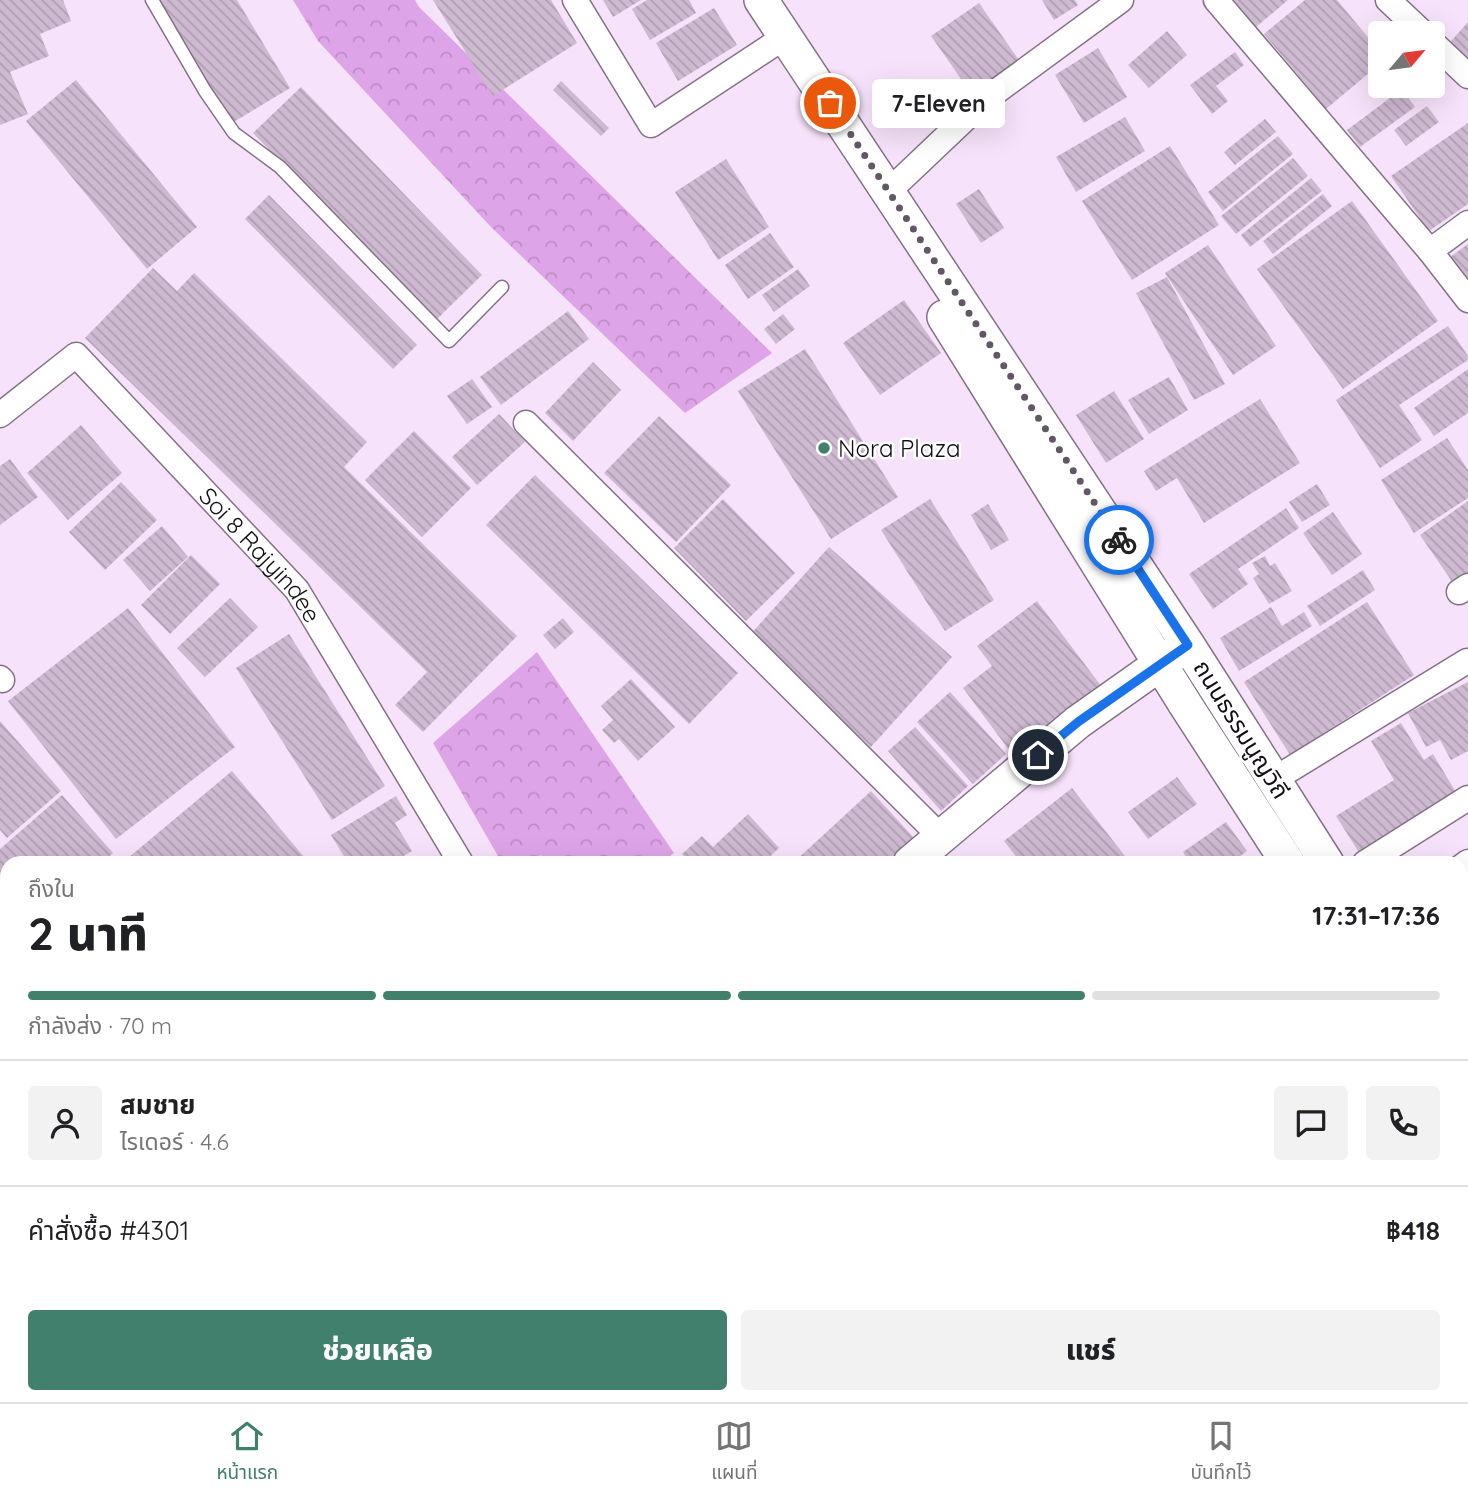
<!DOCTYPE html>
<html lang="th">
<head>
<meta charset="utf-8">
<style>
	body { margin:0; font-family:Quicksand,"Noto Sans Thai",sans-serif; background:#f2f2f2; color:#202124; height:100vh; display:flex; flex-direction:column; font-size:26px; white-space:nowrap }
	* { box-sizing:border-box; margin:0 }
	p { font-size:23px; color:#757577 }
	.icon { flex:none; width:38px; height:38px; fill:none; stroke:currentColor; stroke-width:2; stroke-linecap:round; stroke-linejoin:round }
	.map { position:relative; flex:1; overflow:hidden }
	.sheet { position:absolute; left:0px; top:856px; width:1468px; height:548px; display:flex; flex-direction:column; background:#fff; border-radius:21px 21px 0 0; box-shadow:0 7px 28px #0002 }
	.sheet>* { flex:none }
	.needle { width:46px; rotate:61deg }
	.controls { position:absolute; left:1368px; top:21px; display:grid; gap:14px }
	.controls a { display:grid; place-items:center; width:77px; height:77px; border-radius:7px; background:#fff; box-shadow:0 7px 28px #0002; font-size:35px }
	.pin { position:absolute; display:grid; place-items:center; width:60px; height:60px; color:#fff; margin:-30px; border:4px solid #fff; border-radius:50%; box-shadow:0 2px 7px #0007 }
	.courier { position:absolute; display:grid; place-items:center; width:70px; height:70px; margin:-35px; border:5px solid #1a73e8; border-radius:50%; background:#fff; color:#222; box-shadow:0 2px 9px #0007 }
	.bubble { position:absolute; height:49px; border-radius:7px; background:#fff; box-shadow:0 7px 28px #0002; font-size:23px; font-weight:800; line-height:49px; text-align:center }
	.head em { font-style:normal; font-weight:800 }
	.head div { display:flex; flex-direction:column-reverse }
	.head { display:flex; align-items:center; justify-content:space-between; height:119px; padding:0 28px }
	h1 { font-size:46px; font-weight:800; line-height:52px }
	.bar { display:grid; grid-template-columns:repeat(4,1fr); gap:10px 7px; align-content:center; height:84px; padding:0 28px }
	.bar i { height:9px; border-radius:5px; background:#e0e0e0 }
	.bar .selected { background:#41806d }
	.bar p { grid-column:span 4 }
	.line { display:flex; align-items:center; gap:18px; padding:0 28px; border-top:2px solid #e0e0e0 }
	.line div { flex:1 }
	.round { display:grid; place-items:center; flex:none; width:74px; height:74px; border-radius:7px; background:#f2f2f2 }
	.action { display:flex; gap:14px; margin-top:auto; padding:14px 28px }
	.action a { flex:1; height:80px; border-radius:7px; background:#41806d; color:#fff; font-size:28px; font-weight:800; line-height:80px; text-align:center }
	.action a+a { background:#f2f2f2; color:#202124 }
	.tabs { display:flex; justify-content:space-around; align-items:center; height:98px; border-top:2px solid #e0e0e0; background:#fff; font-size:19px; color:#757577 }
	.tabs a { display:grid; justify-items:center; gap:4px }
	.tabs .selected { color:#41806d }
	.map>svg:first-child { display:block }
</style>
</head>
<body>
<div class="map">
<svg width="1468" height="1402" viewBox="0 0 1468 1402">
	<defs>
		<pattern id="forest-crowns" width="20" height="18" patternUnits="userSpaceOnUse" patternTransform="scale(1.75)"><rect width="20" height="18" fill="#dea4e8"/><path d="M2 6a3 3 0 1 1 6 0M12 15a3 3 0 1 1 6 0" fill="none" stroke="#be8cc6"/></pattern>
		<pattern id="building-back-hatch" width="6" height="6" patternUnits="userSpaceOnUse" patternTransform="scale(1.75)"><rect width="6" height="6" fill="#cdb9d0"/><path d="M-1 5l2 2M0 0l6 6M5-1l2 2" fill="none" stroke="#af9eb2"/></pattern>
	</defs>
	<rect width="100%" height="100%" fill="#f6e2fa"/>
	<g fill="url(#forest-crowns)">
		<polygon points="293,0 415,0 419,7 772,353 685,413 491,227 318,41"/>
		<polygon points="537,652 674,853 661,863 546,863 541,855 530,863 502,863 433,743"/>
		<polygon points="1051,1397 1149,1397 1151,1402 1039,1402"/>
	</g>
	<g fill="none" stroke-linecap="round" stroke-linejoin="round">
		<g stroke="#68d8b8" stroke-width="32">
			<polyline points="1461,1240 1468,1262"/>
			<polyline points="1440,1402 1452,1396"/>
		</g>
	</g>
	<g fill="url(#building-back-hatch)">
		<polygon points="0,0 63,0 71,21 40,34 49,56 10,72 28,114 0,125"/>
		<polygon points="159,0 237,0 290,88 232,123"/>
		<polygon points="433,0 551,0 577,43 493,96"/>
		<polygon points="603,0 641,0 613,17"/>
		<polygon points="647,0 689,0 696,13 650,40 632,9"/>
		<polygon points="1042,0 1075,0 1078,5 1054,20"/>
		<polygon points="1234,0 1288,0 1256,27"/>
		<polygon points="1305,0 1337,0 1381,53 1381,63 1326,109 1264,34"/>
		<polygon points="979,3 1021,63 973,96 931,36"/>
		<polygon points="714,8 737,45 678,81 656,43"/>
		<polygon points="1468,22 1468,59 1463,64 1445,48"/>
		<polygon points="1167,31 1187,55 1149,88 1128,65"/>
		<polygon points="1098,48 1127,97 1084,123 1055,75"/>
		<polygon points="1235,52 1244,65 1216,86 1228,101 1212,114 1190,85"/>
		<polygon points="76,80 197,227 147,269 26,121"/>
		<polygon points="561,81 609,128 601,136 553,90"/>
		<polygon points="301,87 482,275 434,322 253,133"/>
		<polygon points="1402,89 1415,107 1360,147 1347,130"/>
		<polygon points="1427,106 1439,122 1406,146 1394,130"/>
		<polygon points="1125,117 1145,151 1076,192 1056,157"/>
		<polygon points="1265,119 1276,132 1235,165 1224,152"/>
		<polygon points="1468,123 1468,204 1429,231 1391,176"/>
		<polygon points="1278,136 1293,154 1223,211 1208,192"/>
		<polygon points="1170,146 1219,225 1132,280 1082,201"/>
		<polygon points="1293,158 1308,176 1236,234 1221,216"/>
		<polygon points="726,159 769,227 718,260 675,192"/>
		<polygon points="1311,178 1322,191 1250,247 1241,235"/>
		<polygon points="979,189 1004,228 981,243 956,204"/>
		<polygon points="1323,194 1332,206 1273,254 1263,241"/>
		<polygon points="269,195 417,345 393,369 245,219"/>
		<polygon points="1352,201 1438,321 1343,389 1257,269"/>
		<polygon points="770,233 794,267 748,299 725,265"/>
		<polygon points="1468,244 1468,288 1446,260"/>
		<polygon points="1208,245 1276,346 1233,375 1165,273"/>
		<polygon points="153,268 177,291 194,273 367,442 344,467 517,636 423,732 395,705 427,672 85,338"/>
		<polygon points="798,269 810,286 774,312 762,295"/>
		<polygon points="1167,277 1225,384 1194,400 1136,293"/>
		<polygon points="904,300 941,353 880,395 843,343"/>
		<polygon points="568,311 589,339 501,405 480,377"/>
		<polygon points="783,314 795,329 776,344 764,329"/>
		<polygon points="1448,326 1468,356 1468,360 1399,405 1422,440 1380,468 1336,400"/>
		<polygon points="805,349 898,497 831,539 738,391"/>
		<polygon points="593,362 621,390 573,441 545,413"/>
		<polygon points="1468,369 1468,413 1434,436 1414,408"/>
		<polygon points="1169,377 1188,410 1149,434 1128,400"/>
		<polygon points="472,379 492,407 467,424 447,396"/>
		<polygon points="1114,391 1144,439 1106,463 1076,415"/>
		<polygon points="1260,399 1300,463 1204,523 1177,478 1156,491 1144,471"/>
		<polygon points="499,414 525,442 477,485 452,457"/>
		<polygon points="659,416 731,485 676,542 604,473"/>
		<polygon points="81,425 122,473 68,520 27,473"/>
		<polygon points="414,431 471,488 422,537 365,480"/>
		<polygon points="1447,438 1468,470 1468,498 1414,533 1381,480"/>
		<polygon points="10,459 38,497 0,525 0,466"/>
		<polygon points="535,475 738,673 689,724 486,525"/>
		<polygon points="121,482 157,520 105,570 69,532"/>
		<polygon points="1317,484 1330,505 1302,522 1289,502"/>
		<polygon points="723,499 795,573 746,621 674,548"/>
		<polygon points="930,499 994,600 945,631 881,530"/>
		<polygon points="1468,501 1468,573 1453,583 1420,535"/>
		<polygon points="988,504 1009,540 991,550 971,515"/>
		<polygon points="1286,508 1299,528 1238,569 1248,584 1213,609 1189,574"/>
		<polygon points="1333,512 1362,554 1332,575 1303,533"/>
		<polygon points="162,526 188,557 150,591 123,560"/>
		<polygon points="829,547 952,657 871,747 749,636"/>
		<polygon points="191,555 220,584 170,634 141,605"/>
		<polygon points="1265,556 1270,566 1275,563 1292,591 1269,604 1253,578 1259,574 1252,563"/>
		<polygon points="1363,570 1375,590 1320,626 1307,606"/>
		<polygon points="230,598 258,627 205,677 177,648"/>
		<polygon points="1037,601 1102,687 1012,754 963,688 992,666 977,646"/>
		<polygon points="1367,602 1414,675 1290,755 1244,682"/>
		<polygon points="1271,607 1282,626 1304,612 1312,626 1239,671 1220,638"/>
		<polygon points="128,608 235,747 116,839 8,701"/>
		<polygon points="563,618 574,632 555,649 543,635"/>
		<polygon points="289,634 385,786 332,820 236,668"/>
		<polygon points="631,679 675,727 638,761 619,739 614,743 602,730 613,720 601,706"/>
		<polygon points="1468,682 1468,751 1451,760 1440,740 1426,747 1408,713"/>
		<polygon points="950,692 1006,754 973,784 917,722"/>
		<polygon points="0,721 61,791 7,838 0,830"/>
		<polygon points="1401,723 1424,760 1433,754 1457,794 1360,854 1336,816 1394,780 1371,741"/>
		<polygon points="915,727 968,786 941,811 888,751"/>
		<polygon points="232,771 309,863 122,863"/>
		<polygon points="1177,777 1197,804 1148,839 1128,812"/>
		<polygon points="1072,788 1128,860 1125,863 1021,863 1004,841"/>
		<polygon points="871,791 915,839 889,863 793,863"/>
		<polygon points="62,795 113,853 102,863 7,863 7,933 0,925 0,849"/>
		<polygon points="396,796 407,815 395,823 412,851 392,863 348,863 331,835"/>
		<polygon points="748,814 779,848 763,863 690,863 682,854 702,836 713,847"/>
		<polygon points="1226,822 1247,851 1231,863 1190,863 1183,852"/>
		<polygon points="1468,949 1468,1009 1461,999 1461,952"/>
		<polygon points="0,976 7,983 7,1058 0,1051"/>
		<polygon points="0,1271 7,1276 7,1351 0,1346"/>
		<polygon points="1461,1308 1468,1323 1468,1382 1461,1385"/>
		<polygon points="7,1369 7,1396 56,1396 52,1402 0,1402 0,1379"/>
		<polygon points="129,1396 170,1396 174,1402 133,1402"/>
		<polygon points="183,1396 201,1396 205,1402 176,1402"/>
		<polygon points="339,1396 369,1396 373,1402 332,1402"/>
		<polygon points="444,1396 502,1396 507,1402 438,1402"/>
		<polygon points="560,1396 627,1396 618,1402 563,1402"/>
		<polygon points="719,1396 779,1396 773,1402 724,1402"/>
		<polygon points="792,1396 816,1396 817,1398 813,1402 786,1402"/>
		<polygon points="903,1396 979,1396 973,1402 897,1402"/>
		<polygon points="1154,1396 1232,1396 1222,1402 1157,1402"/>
		<polygon points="1248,1396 1287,1396 1289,1402 1251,1402"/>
		<polygon points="1289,1396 1346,1396 1348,1402 1292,1402"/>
		<polygon points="1357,1396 1424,1396 1427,1402 1359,1402"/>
	</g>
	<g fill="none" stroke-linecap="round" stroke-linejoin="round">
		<defs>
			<polyline id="lane" points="152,0 205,91 234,133 280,167 449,341 502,287"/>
			<g id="street">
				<polyline points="575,0 651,125 771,46"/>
				<polyline points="1216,0 1430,251 1468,300"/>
				<polyline points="1388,0 1423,33"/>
				<polyline points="1433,43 1468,76"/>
				<polyline points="888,192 986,99 1121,0"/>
				<polyline points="1430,251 1468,223"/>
				<path id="s1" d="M0 415 76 355 297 590 461 863"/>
				<polyline points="526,423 940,836"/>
				<polyline points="1459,592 1468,586"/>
				<polyline points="0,678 2,680"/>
				<polyline points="1273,780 1467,661"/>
				<polyline points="1365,863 1468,798"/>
				<polyline points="1461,867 1468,862"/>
				<polyline points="0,954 7,961"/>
				<polyline points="0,1205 7,1210"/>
				<polyline points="689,1396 693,1402"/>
				<polyline points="859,1396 863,1402"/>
				<polyline points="997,1402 1004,1396"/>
			</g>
			<g id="secondary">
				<polyline points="761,0 1188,645 1327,863"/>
				<polyline points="944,317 1185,704 1288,863"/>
				<polyline points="910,863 1078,722 1177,652"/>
				<polyline points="1461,1075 1468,1085"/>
				<polyline points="1461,1137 1468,1149"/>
				<polyline points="274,1402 280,1396"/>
			</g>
		</defs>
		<use href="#lane" stroke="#847187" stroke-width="15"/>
		<use href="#street" stroke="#847187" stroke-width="27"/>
		<use href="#secondary" stroke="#847187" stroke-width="36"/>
		<use href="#lane" stroke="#fff" stroke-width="12"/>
		<use href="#street" stroke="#fff" stroke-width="24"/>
		<use href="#secondary" stroke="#fff" stroke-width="33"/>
	</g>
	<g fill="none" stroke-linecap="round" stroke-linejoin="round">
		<polyline stroke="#625865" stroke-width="7" stroke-dasharray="0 12.6" points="830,103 1119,540"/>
		<polyline stroke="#1a73e8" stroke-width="9" points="1038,755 1078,722 1188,645 1119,540"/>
	</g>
	<circle fill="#41806d" stroke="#fff" stroke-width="2.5" cx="824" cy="448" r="7"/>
	<g text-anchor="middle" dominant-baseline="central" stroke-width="5" stroke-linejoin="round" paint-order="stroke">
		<g font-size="24" fill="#130d15" stroke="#fff" text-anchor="start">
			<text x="838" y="448">Nora Plaza</text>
		</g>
		<g font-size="24" fill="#130d15" stroke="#fff">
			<text stroke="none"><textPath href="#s1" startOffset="369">Soi 8 Rajyindee</textPath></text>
			<text transform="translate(1242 729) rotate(58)">ถนนธรรมนูญวิถี</text>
		</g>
	</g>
</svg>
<div class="controls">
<a><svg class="needle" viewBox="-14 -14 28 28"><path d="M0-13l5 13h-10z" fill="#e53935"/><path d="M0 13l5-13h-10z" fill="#757577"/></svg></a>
</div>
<div class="pin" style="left:830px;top:103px;background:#ea580c"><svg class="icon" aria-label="bag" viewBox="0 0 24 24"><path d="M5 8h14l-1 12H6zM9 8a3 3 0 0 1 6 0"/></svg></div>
<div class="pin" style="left:1038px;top:755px;background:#1f2937"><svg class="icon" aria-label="home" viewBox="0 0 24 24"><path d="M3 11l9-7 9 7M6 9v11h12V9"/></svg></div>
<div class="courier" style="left:1119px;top:540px"><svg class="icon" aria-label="bike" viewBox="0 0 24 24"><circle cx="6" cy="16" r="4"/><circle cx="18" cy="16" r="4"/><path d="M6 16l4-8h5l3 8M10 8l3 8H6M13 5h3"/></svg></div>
<div class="bubble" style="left:872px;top:79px;width:133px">7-Eleven</div>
<section class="sheet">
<div class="head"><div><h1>2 นาที</h1><p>ถึงใน</p></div><em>17:31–17:36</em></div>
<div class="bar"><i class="selected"></i><i class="selected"></i><i class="selected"></i><i></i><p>กำลังส่ง · 70 m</p></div>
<div class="line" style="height:126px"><a class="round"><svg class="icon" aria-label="person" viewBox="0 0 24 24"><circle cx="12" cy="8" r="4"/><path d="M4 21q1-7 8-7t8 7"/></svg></a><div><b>สมชาย</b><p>ไรเดอร์ · 4.6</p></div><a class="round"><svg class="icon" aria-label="chat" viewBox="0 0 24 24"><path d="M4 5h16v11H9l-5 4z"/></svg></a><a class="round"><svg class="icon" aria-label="phone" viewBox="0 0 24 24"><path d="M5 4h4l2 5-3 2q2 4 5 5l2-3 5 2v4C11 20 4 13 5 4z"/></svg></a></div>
<div class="line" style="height:91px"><div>คำสั่งซื้อ #4301</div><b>฿418</b></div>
<div class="action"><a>ช่วยเหลือ</a><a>แชร์</a></div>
</section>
</div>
<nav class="tabs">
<a class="selected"><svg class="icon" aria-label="home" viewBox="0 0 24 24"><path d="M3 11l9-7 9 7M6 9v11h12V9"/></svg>หน้าแรก</a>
<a><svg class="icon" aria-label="map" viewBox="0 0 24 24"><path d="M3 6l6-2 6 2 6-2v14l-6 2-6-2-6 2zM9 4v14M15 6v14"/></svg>แผนที่</a>
<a><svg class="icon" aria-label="saved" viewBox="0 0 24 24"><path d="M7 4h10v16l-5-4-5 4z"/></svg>บันทึกไว้</a>
</nav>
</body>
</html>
